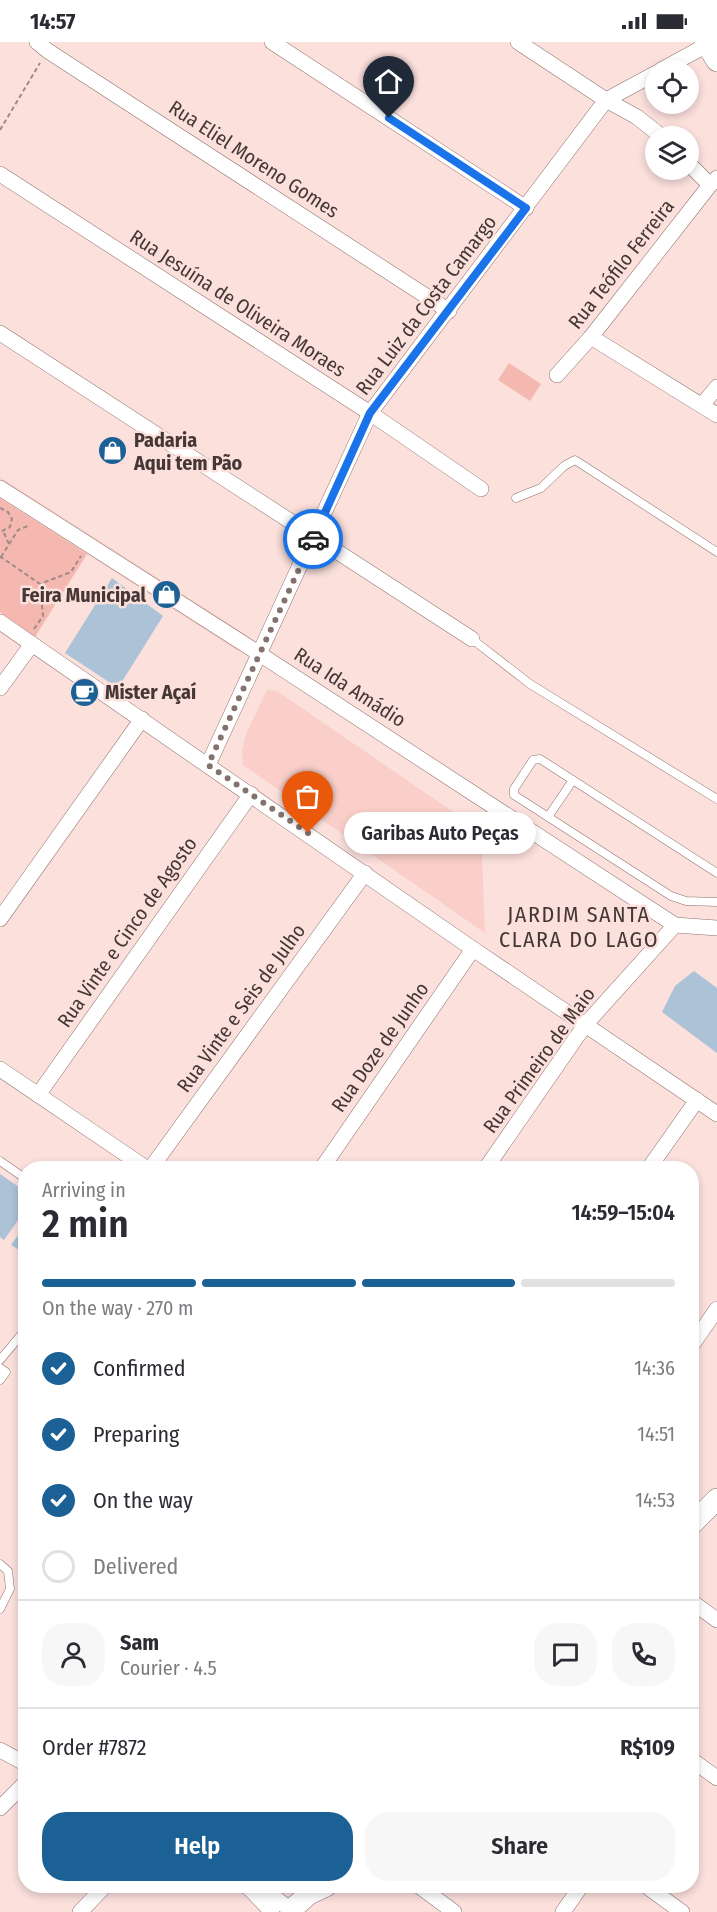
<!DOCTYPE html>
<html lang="en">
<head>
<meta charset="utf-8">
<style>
	body { margin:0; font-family:"Fira Sans Condensed",sans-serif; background:#f7f7f7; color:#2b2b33; height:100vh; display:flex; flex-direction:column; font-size:22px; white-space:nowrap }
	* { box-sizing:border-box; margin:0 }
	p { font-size:20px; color:#7c7c81 }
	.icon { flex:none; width:33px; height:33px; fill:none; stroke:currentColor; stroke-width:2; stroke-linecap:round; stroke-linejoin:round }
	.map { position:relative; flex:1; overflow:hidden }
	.sheet { position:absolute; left:18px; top:1119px; width:681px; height:732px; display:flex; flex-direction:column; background:#fff; border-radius:24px; box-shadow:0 3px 9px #0003 }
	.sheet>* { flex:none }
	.fabs { position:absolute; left:645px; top:18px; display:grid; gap:12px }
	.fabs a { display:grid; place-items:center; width:54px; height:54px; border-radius:50%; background:#fff; box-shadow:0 3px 9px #0003; font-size:30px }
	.pin { position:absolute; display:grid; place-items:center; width:51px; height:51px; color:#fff; margin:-62px -26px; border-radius:50% 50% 50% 0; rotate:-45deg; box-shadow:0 0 6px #0007 }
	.pin .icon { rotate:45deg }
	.courier { position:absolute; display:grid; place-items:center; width:60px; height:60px; margin:-30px; border:4px solid #1a73e8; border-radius:50%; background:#fff; color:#222; box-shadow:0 2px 8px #0007 }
	.bubble { position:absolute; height:42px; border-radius:21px; background:#fff; box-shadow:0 3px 9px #0003; font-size:20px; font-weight:600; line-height:42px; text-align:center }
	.summary em { font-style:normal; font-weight:600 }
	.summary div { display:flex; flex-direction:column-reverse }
	.summary { display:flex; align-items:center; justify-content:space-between; height:102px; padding:0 24px }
	h1 { font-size:39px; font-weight:600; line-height:45px }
	.bar { display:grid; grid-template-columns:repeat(4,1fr); gap:9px 6px; align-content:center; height:72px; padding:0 24px }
	.bar i { height:8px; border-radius:4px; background:#e1e1e2 }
	.bar .on { background:#1c6196 }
	.bar p { grid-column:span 4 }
	.line { display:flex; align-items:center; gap:15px; padding:0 24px; border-top:2px solid #e1e1e2 }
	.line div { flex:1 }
	.round { display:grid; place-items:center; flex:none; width:63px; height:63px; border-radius:24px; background:#f7f7f7 }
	ol { padding:0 24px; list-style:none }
	li { display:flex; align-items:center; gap:18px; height:66px }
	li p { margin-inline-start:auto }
	li .icon { padding:6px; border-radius:50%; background:#1c6196; color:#fff; stroke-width:4 }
	li:last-child { color:#7c7c81 }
	li i { width:33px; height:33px; border:3px solid #e1e1e2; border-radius:50% }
	.cta { display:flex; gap:12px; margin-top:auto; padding:12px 24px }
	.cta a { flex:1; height:69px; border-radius:24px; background:#1c6196; color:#fff; font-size:24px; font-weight:600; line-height:69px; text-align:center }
	.cta a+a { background:#f7f7f7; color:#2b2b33 }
	.status { display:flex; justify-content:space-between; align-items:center; height:42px; padding:0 30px; background:#fff; direction:ltr }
	.status svg { height:16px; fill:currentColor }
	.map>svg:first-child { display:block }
</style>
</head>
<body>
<div class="status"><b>14:57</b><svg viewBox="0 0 49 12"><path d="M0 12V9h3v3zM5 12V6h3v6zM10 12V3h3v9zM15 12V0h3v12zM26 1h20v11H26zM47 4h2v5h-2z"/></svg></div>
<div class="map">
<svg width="717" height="1870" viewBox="0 0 717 1870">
	<rect width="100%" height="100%" fill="#fbe0dc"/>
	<g fill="#facfc9">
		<polygon points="0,435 248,594 238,609 0,456"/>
		<polygon points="267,648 277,649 481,789 485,891 243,723 242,708 246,692"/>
	</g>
	<g fill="#f4b8b0">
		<polygon points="509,321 541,342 530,359 498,338"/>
		<polygon points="0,456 87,512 35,595 0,570"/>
	</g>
	<g fill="#acc2d7">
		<polygon points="112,536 163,574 118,646 65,611"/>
		<polygon points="694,929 717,946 717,1011 662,970 675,944"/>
		<polygon points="0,1132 26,1150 26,1167 4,1198 0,1195"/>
		<polygon points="26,1182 26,1212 11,1203"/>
	</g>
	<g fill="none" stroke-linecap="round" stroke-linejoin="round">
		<defs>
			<g id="lane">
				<polyline points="516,456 541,446 564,424 575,418 717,510"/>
				<polyline points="472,597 530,642 717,757"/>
				<polyline points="548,775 573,738"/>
				<polyline points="717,831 540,717 533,718 514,747 514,753 671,854 686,859 717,860"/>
				<polyline points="0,1119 26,1137"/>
				<polyline points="0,1318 26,1287"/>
				<polyline points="0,1326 6,1330 0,1338"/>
				<polyline points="0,1522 8,1529 10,1547 0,1567"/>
			</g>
			<g id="street">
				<polyline points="37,0 48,9 449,269"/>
				<polyline points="272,0 526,166"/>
				<polyline points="518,0 606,58 637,75 661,94"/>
				<polyline points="661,28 707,3"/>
				<polyline points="688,121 710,143"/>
				<polyline points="0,132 370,371 481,447"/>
				<polyline points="0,291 472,597"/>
				<polyline points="591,295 717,373"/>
				<polyline points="557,333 591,295 710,143 717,136"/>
				<polyline points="702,363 717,345"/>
				<polyline points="0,446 252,607 675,883 717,886"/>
				<polyline points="0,580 473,907 717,1072"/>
				<polyline points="0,646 32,602"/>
				<polyline points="208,723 370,371 606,58 656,31"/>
				<polyline points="0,877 142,677"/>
				<polyline points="0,1027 146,1126"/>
				<polyline points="38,1053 251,752"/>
				<polyline points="151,1126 365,831"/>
				<polyline points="322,1126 473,907"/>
				<polyline points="486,1126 585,983 675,883"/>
				<polyline points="649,1126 697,1058"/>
				<polyline points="692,1303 717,1267"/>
				<polyline points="692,1560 717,1578"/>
				<polyline points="0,1708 26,1722"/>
				<polyline points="692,1718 717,1736"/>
				<polyline points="0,1766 26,1740"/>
				<polyline points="245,1844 272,1853 289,1867"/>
				<polyline points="247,1844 272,1870"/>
				<polyline points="419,1844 454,1870"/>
				<polyline points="646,1844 682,1870"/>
				<polyline points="80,1870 105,1844"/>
				<polyline points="563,1870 581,1844"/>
			</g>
			<g id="secondary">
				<polyline points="705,0 717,19"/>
				<polyline points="692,1482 717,1457"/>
				<polyline points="292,1867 309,1852 326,1844"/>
			</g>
		</defs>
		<use href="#lane" stroke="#8f716d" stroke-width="9"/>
		<use href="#street" stroke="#8f716d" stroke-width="16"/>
		<use href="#secondary" stroke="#8f716d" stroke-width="22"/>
		<g stroke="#9f8b88" stroke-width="2" stroke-dasharray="4.5 3" stroke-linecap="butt">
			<polyline points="0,88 40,21"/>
			<polyline points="0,466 8,470 12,477 10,485 0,490"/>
			<polyline points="4,491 9,502"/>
			<polyline points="1,515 18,488 30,483"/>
			<polyline points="0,516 1,515 40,542"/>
			<polyline points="34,587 43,574 40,542 71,530 81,514"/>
		</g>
		<use href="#lane" stroke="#fff" stroke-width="8"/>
		<use href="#street" stroke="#fff" stroke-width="15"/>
		<use href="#secondary" stroke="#fff" stroke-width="21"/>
	</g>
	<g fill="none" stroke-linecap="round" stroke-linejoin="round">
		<polyline stroke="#84726f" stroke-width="6" stroke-dasharray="0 10.8" points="308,791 208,723 313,497"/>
		<polyline stroke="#1a73e8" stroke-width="8" points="313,497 370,371 526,166 389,76"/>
	</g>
	<defs>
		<symbol id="shop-disc" viewBox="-11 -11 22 22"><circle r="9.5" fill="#1c6196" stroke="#fbe0dc"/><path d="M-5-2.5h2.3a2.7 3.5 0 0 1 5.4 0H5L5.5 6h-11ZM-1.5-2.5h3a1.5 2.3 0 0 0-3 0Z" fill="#fff"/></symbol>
		<symbol id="cafe-disc" viewBox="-11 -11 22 22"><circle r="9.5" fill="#1c6196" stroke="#fbe0dc"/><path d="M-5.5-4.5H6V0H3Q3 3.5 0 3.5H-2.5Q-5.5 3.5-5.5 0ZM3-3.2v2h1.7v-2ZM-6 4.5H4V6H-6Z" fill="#fff"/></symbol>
	</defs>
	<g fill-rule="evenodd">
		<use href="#shop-disc" x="96" y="392" width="33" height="33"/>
		<use href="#shop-disc" x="150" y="536" width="33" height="33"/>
		<use href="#cafe-disc" x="68" y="634" width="33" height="33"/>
	</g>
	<g text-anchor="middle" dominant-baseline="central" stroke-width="5" stroke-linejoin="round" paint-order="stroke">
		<g font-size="20" fill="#443735" stroke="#fbe0dc">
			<text transform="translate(254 117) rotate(33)">Rua Eliel Moreno Gomes</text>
			<text transform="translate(621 222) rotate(-52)">Rua Teófilo Ferreira</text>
			<text transform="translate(238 261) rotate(33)">Rua Jesuína de Oliveira Moraes</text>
			<text transform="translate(426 263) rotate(-53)">Rua Luiz da Costa Camargo</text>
			<text transform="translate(350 645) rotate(33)">Rua Ida Amádio</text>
			<text transform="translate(127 890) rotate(-55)">Rua Vinte e Cinco de Agosto</text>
			<text transform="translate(241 966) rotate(-54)">Rua Vinte e Seis de Julho</text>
			<text transform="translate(380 1005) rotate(-55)">Rua Doze de Junho</text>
			<text transform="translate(539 1018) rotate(-54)">Rua Primeiro de Maio</text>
		</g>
		<g font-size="20" font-weight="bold" fill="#443735" stroke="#fbe0dc" text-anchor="start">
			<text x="134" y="398">Padaria<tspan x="134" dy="23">Aqui tem Pão</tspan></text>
			<text x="146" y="553" text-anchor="end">Feira Municipal</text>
			<text x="105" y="650">Mister Açaí</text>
		</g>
		<g font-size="22" letter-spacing="1.5" fill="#443735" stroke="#fbe0dc">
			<text x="579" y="872">JARDIM SANTA<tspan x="579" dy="25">CLARA DO LAGO</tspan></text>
		</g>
	</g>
</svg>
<div class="fabs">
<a><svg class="icon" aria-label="locate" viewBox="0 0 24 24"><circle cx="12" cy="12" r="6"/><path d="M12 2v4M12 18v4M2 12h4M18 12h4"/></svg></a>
<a><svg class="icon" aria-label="layers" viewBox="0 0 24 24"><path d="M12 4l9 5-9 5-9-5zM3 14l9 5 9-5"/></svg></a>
</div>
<div class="pin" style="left:308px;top:791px;background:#ea580c"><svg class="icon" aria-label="bag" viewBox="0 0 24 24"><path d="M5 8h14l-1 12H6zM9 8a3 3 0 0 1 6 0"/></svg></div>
<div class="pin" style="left:389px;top:76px;background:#1f2937"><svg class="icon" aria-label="home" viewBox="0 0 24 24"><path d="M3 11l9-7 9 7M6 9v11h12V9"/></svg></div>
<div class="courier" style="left:313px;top:497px"><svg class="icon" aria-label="car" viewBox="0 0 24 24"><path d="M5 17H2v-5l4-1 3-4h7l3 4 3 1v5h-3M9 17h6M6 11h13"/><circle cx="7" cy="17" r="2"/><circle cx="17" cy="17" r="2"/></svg></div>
<div class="bubble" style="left:344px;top:770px;width:192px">Garibas Auto Peças</div>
<section class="sheet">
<div class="summary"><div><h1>2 min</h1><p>Arriving in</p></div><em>14:59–15:04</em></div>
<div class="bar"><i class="on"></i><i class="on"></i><i class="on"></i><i></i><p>On the way · 270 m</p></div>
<ol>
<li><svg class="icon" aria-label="check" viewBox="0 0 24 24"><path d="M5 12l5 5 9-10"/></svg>Confirmed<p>14:36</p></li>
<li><svg class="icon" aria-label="check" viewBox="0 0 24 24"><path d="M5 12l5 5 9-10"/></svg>Preparing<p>14:51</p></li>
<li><svg class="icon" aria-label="check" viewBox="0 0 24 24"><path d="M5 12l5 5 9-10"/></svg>On the way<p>14:53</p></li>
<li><i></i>Delivered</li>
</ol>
<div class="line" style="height:108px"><a class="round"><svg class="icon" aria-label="person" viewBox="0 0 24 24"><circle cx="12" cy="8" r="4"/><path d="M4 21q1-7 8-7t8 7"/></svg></a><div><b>Sam</b><p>Courier · 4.5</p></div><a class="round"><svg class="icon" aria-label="chat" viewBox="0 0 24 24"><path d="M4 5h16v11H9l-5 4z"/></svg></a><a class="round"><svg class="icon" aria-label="phone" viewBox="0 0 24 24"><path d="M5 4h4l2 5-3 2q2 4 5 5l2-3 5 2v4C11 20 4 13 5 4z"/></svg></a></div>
<div class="line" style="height:78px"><div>Order #7872</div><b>R$109</b></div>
<div class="cta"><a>Help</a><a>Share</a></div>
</section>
</div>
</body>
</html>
